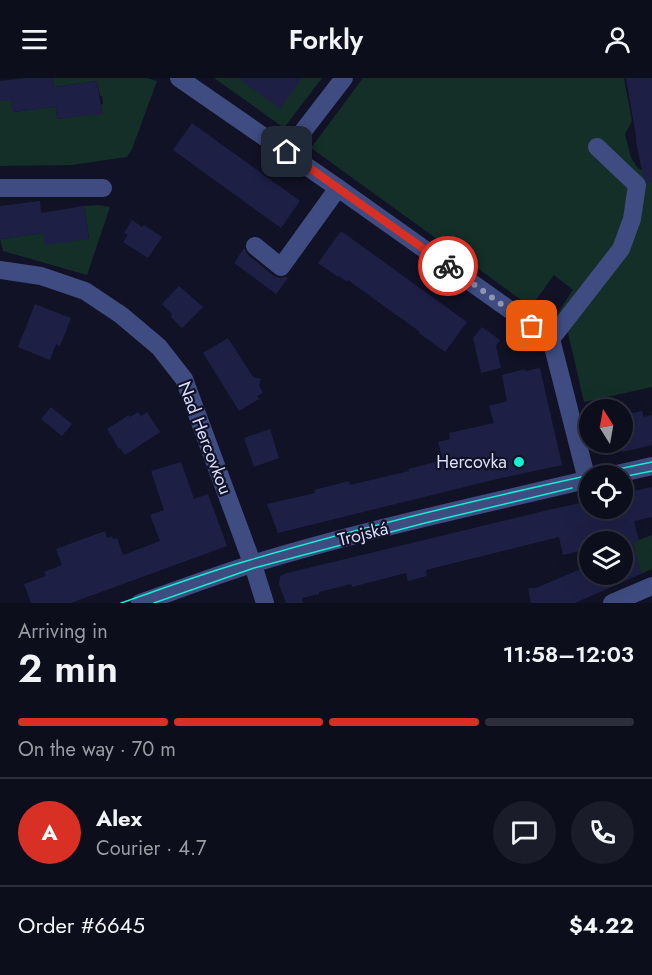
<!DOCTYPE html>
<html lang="en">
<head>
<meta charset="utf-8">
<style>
	body { margin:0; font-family:Jost,sans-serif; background:#1b1c29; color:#f1f3f6; height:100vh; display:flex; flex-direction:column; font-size:22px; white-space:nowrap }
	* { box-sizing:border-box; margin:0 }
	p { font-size:20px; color:#9a9ca3 }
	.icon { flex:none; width:33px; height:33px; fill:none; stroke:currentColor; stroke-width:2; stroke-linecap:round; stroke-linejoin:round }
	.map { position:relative; height:525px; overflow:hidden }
	.details { display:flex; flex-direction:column; background:#0d0e1c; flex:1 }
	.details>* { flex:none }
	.needle { width:39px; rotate:349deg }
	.tools { position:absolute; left:579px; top:321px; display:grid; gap:12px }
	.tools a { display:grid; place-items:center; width:54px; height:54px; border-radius:50%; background:#0d0e1c; box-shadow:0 6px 24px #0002,0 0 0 2px #2d2e3b; font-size:30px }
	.pin { position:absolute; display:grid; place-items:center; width:51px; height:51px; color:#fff; margin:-26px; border-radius:12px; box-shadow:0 3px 9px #0006 }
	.courier { position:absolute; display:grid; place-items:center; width:60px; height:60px; margin:-30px; border:4px solid #d93025; border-radius:50%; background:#fff; color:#222; box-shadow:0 2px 8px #0007 }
	.overview em { font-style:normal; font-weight:600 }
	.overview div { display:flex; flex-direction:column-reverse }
	.overview { display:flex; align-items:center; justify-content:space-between; height:102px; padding:0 18px }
	h1 { font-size:39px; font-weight:600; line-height:45px }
	.bar { display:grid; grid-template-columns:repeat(4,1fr); gap:9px 6px; align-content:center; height:72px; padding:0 18px }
	.bar i { height:8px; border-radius:4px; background:#2d2e3b }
	.bar .on { background:#d93025 }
	.bar p { grid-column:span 4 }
	.line { display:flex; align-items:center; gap:15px; padding:0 18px; border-top:2px solid #2d2e3b }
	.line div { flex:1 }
	.round { display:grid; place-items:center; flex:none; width:63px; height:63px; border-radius:32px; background:#1b1c29 }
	header { display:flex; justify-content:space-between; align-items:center; height:78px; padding:0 18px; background:#0d0e1c; font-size:27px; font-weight:600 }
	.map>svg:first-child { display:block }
</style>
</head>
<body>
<header><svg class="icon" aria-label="menu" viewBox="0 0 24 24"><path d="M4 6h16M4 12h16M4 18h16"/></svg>Forkly<svg class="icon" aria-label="person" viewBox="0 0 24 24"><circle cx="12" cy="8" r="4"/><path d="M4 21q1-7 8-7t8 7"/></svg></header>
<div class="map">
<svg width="652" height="525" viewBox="0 0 652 525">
	<rect width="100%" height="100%" fill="#111225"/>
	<g fill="#142f28">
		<polygon points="53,0 147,0 157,3 132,71 127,79 72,87 0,88 0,23 11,22 13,34 56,29 57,41 102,35 101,27 103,26 102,18 100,18 97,3 54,9"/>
		<polygon points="214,0 322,0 284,50"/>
		<polygon points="363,0 624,0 632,43 625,56 631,80 638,90 652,98 652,309 584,324 568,255 552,243 573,212 554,197 531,229 311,70"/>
		<polygon points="99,127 110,129 87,197 3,173 0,161 43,155 89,160 84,128"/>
		<polygon points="652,457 652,491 641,496 633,464"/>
	</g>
	<g fill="#1e1f45">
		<polygon points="26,0 53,0 54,9 97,3 102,36 57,41 56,29 12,34 11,22 0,23 0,3"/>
		<polygon points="238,0 302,0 280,31"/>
		<polygon points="626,0 652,0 652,104 648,105 643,98 636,63 636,58"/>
		<polygon points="192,45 300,123 281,150 173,72"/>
		<polygon points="40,123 41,135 84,128 89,161 45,167 43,155 0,161 0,128"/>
		<polygon points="132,142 142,149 144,147 162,159 148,180 123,164 128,157 124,155"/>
		<polygon points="341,153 467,244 445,274 419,255 420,254 348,202 347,204 339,198 338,199 318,185"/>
		<polygon points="244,170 248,177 274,198 279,200 286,199 288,200 276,216 234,185"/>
		<polygon points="179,208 203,229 182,250 171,239 172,236 162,226"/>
		<polygon points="35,226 71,240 60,268 56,266 50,282 18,269"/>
		<polygon points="482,249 500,262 496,268 501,290 481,295 473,260"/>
		<polygon points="228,260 253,299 261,301 259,308 263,315 257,318 259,321 239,333 203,275"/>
		<polygon points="540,290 562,387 497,401 278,455 267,426 315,415 314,412 349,403 350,407 409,393 408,391 443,382 438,364 450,361 449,355 494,345 489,328 507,323 502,297 525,291 525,293"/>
		<polygon points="51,329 72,346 62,358 41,341"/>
		<polygon points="642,333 644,339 652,337 652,367 622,374 622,337"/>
		<polygon points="138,334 141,338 147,334 160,354 125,377 120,370 119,371 107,351 129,337 130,339"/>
		<polygon points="270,351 279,380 254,389 244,360"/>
		<polygon points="181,384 194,421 208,416 227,468 71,525 31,525 24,506 46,498 44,494 62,487 56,471 105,453 107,460 112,458 113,461 117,460 123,477 160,463 150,437 164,432 151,393"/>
		<polygon points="652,409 652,439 634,443 639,462 633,464 641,496 575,525 531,525 528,510 536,510 590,487 590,496 622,496 622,464 590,464 590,471 563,477 559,459 426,492 427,498 408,503 406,495 352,509 351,506 319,514 319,516 302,520 303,525 286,525 279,506 280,498 287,495 552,431 590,423 590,430 626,430 623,415"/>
	</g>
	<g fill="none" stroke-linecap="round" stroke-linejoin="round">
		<g stroke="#3f4c81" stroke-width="18">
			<polyline points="179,0 338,110 551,261 587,402"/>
			<polyline points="287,74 344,0"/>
			<polyline points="0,110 103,110"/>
			<polyline points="255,168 281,189 338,110"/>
			<polyline points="0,192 41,198 85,213 121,237 159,269 184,301 254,490 265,525"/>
			<polyline points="551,261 621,171 632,141 637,107 597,69"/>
			<polyline points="608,398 652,388"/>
			<path d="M140 525C177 512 214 498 252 486 363 452 477 428 590 401"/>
			<polyline points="612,525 652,508"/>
		</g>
		<g stroke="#10f0d3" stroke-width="1.5">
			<polyline points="622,399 652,393"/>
			<path d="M121 525C164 510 207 494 250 482 382 443 517 412 652 384"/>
			<polyline points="154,525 254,490 425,445 572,410"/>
		</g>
	</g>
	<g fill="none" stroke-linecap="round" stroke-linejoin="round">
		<polyline stroke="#9295b1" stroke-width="6" stroke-dasharray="0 10.8" points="448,188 532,248"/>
		<polyline stroke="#d93025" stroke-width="8" points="287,74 448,188"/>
	</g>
	<circle fill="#10f0d3" stroke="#111225" stroke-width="2" cx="519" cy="384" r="6"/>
	<g text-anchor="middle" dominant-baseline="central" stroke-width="4.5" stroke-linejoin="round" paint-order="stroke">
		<g font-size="18" fill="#d8dcfd" stroke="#111225">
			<text transform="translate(205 360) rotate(69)">Nad Hercovkou</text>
			<text transform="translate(363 456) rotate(-14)">Trojská</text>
		</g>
		<g font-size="18" fill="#d8dcfd" stroke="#111225" text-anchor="end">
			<text x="507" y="384">Hercovka</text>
		</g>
	</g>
</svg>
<div class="tools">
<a><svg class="needle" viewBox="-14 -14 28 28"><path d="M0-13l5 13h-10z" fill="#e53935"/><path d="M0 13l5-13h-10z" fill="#9a9ca3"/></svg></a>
<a><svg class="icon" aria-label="locate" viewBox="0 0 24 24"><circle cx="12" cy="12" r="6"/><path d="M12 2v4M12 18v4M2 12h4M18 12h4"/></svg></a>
<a><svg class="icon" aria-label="layers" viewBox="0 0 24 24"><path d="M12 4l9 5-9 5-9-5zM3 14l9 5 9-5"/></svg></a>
</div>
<div class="pin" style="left:532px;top:248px;background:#ea580c"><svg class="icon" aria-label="bag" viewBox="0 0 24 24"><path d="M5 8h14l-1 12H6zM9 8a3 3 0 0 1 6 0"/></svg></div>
<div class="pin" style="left:287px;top:74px;background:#1f2937"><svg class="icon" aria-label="home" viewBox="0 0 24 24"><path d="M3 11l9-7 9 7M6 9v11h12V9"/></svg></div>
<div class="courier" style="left:448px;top:188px"><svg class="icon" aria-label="bike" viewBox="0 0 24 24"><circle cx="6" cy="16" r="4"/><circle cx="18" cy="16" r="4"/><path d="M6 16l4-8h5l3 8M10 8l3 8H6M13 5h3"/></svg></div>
</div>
<section class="details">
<div class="overview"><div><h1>2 min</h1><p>Arriving in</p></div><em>11:58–12:03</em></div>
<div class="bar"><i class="on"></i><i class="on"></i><i class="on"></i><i></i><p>On the way · 70 m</p></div>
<div class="line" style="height:108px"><b class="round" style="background:#d93025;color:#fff">A</b><div><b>Alex</b><p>Courier · 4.7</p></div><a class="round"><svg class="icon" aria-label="chat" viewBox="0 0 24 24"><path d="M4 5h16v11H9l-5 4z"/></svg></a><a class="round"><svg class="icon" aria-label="phone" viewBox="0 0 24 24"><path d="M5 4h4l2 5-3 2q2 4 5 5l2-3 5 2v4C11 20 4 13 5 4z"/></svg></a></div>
<div class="line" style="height:78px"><div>Order #6645</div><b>$4.22</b></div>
</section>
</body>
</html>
